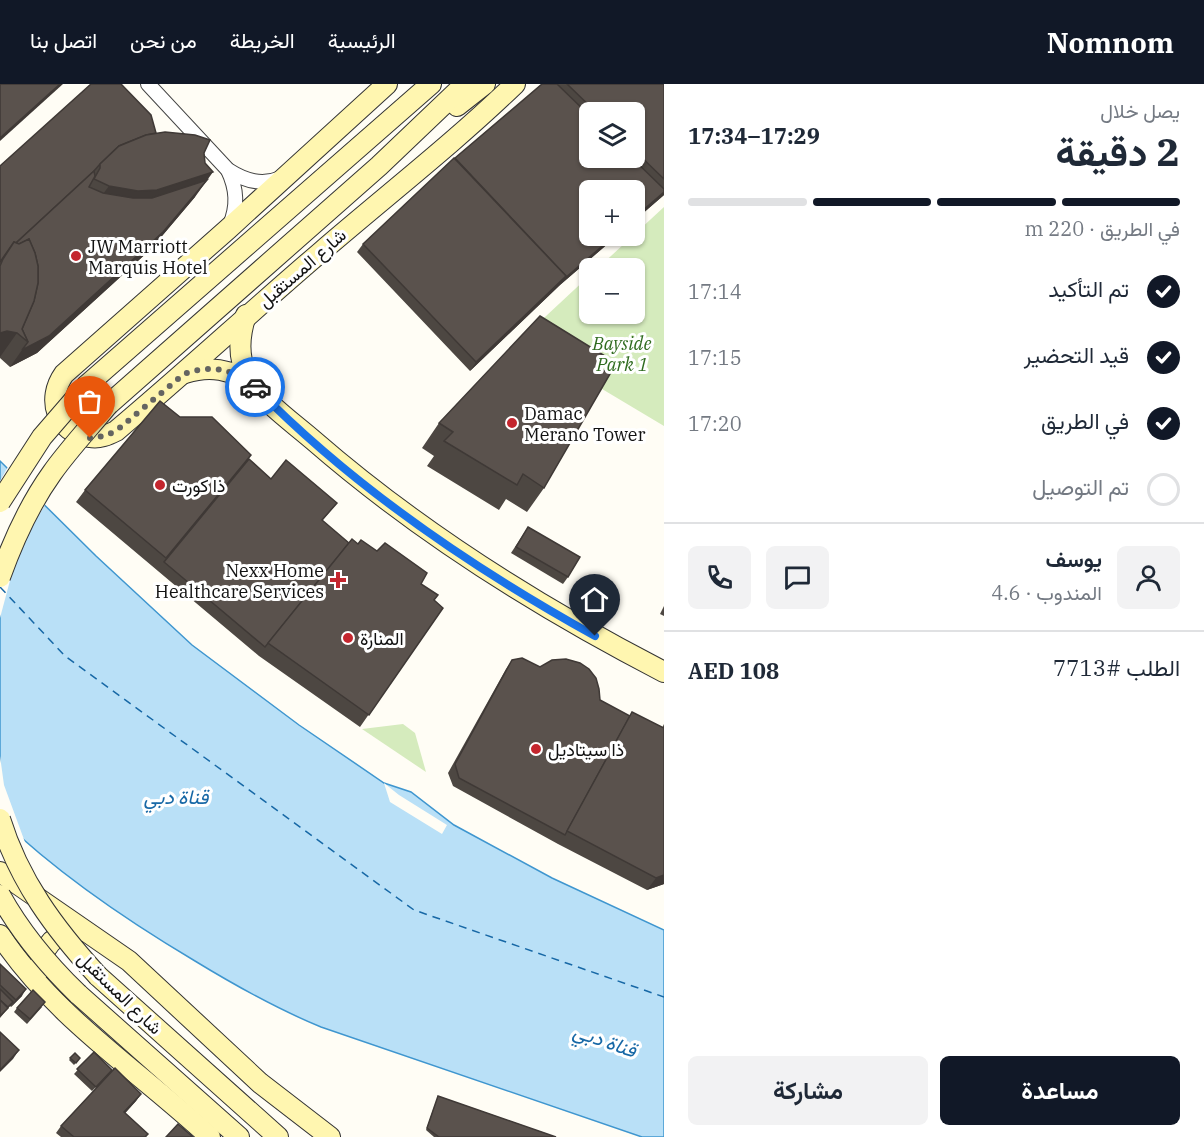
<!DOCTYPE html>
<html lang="ar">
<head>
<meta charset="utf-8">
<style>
	body { margin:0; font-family:"IBM Plex Serif",Vazirmatn,serif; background:#f2f2f3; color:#1f2937; direction:rtl; height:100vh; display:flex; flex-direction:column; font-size:22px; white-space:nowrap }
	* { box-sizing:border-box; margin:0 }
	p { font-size:20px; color:#747a83 }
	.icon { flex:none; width:33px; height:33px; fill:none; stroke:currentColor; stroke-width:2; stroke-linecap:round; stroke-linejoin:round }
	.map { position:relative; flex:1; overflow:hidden; direction:ltr }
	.details { display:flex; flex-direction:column; background:#fff; width:540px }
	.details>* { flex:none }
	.buttons { position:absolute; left:579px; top:18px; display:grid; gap:12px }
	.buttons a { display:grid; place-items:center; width:66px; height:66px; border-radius:9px; background:#fff; box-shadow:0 2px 4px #0004; font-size:30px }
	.pin { position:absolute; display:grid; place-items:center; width:51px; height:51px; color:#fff; margin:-62px -26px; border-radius:50% 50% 50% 0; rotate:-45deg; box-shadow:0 0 6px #0007 }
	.pin .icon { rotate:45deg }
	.courier { position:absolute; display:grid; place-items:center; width:60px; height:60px; margin:-30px; border:4px solid #1a73e8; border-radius:50%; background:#fff; color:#222; box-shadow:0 2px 8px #0007 }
	.overview em { font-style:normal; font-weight:700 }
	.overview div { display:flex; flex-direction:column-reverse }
	.overview { display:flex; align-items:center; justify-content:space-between; height:102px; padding:0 24px }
	h1 { font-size:39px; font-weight:700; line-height:45px }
	.bar { display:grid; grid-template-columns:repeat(4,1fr); gap:9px 6px; align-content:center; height:72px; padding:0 24px }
	.bar i { height:8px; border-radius:4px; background:#e0e1e3 }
	.bar .current { background:#111827 }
	.bar p { grid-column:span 4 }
	.line { display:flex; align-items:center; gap:15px; padding:0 24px; border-top:2px solid #e0e1e3 }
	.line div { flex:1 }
	.round { display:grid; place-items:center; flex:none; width:63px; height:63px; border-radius:9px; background:#f2f2f3 }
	ol { padding:0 24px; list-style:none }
	li { display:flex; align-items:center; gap:18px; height:66px }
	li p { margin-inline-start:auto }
	li .icon { padding:6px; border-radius:50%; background:#111827; color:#fff; stroke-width:4 }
	li:last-child { color:#747a83 }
	li i { width:33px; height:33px; border:3px solid #e0e1e3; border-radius:50% }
	.button { display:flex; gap:12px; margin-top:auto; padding:12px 24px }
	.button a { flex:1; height:69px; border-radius:9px; background:#111827; color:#fff; font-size:24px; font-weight:700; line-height:69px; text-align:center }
	.button a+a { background:#f2f2f3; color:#1f2937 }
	header { display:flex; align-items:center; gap:36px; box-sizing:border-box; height:84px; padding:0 30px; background:#111827; color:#fff }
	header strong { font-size:28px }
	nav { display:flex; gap:33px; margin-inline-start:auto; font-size:21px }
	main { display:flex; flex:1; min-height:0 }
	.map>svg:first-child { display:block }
</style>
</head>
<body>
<header>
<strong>Nomnom</strong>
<nav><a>الرئيسية</a><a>الخريطة</a><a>من نحن</a><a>اتصل بنا</a></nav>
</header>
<main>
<section class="details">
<div class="overview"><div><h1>2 دقيقة</h1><p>يصل خلال</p></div><em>17:29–17:34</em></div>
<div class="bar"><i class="current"></i><i class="current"></i><i class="current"></i><i></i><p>في الطريق · 220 m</p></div>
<ol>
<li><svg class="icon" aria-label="check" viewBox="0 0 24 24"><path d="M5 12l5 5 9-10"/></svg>تم التأكيد<p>17:14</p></li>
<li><svg class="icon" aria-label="check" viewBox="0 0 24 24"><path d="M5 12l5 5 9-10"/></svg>قيد التحضير<p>17:15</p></li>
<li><svg class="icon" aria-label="check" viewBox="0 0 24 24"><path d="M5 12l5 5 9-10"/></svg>في الطريق<p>17:20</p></li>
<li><i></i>تم التوصيل</li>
</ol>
<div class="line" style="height:108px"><a class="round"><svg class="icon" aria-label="person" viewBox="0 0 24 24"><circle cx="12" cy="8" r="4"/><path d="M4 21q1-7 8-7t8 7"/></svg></a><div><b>يوسف</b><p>المندوب · 4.6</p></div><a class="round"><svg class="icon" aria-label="chat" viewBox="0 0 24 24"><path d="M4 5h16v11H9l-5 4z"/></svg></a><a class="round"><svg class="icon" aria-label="phone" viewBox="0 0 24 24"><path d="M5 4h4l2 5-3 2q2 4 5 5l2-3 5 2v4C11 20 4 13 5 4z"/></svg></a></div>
<div class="line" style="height:78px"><div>الطلب #7713</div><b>AED 108</b></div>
<div class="button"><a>مساعدة</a><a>مشاركة</a></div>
</section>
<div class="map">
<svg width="664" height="1053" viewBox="0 0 664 1053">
	<rect width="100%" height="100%" fill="#fffdf5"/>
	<g fill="#d5ebbd">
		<polygon points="664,123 664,342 587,296 531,246 589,192 590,230 634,230 634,184 598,184"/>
		<polygon points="403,640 415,649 426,688 362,645"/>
	</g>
	<path fill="#b9e0f7" stroke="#3f96cf" stroke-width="1.5" d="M0 377 96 472 192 561 299 641 384 699 411 708 454 741 552 794 664 846V1053H642L321 943C277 925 236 902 195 877 126 836 58 790 0 734Z"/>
	<g fill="#fffdf5">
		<polygon points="9,381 46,419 30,446 12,489 0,534 0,397"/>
		<polygon points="0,672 4,701 26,761 0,738"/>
		<polygon points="384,699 399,711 447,741 442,750 390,718"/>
	</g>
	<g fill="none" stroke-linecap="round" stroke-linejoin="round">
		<polyline stroke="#1768a6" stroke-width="1.5" stroke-dasharray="8 6" stroke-linecap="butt" points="0,503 65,572 414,826 664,913"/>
		<defs>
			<g id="street">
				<path d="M148 0 228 86C245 97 262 102 281 94"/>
				<path d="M228 86C237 105 238 122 230 141"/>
			</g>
			<g id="secondary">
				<path d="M387 0 228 145 64 290C46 315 56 349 90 353 99 355 108 351 116 347 186 288 253 226 322 167 387 111 454 59 515 0"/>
				<polyline points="457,22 485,0"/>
				<path d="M246 231C239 252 237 273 248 293 263 318 291 337 313 356 420 449 538 523 664 588"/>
				<path d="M185 289C210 281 231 285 253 300"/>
				<polyline points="87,301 431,0"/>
				<polyline points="108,321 379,82 465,0"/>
				<polyline points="0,788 129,877 260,999 330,1053"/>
				<path d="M0 851C54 933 139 987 210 1053"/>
				<path d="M39 886C43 864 53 848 77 848"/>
				<polyline points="98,892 278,1053"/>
				<polyline points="78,910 239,1053"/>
			</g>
		</defs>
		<use href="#street" stroke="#444" stroke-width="16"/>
		<use href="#secondary" stroke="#333" stroke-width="22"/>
		<use href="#street" stroke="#fff" stroke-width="14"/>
		<use href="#secondary" stroke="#fff6b0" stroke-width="20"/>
		<defs>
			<g id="secondary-bridge">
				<polyline points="0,418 42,353 87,301"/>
				<path d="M0 493C13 457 29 421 52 389 69 365 89 344 108 321"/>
				<path d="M0 735C19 797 55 845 98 892"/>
				<path d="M0 811C21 849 47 880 78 910"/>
			</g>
		</defs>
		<use href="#secondary-bridge" stroke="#333" stroke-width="22" stroke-linecap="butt"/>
		<use href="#secondary-bridge" stroke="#fff6b0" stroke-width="20"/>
	</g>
	<g fill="#4d4742" fill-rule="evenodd">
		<path d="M542 0H664V111L560 201 470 287 357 168 363 160 455 74ZM590 28H634V74H590Z"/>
		<polygon points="156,49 204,69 195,113 151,165 37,269 10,283 0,274 0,82"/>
		<polygon points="598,283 544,404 527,428 506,415 499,426 427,382 434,372 422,364 439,339"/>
		<polygon points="180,333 249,375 271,395 337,419 322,437 349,459 358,460 421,500 434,516 443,524 360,643 259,572 76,418 85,406"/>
		<polygon points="528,443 568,493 563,500 511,469"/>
		<polygon points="664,522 664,532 660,530"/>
		<polygon points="512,576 630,632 632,628 662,644 664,640 664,800 647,806 558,760 453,702 448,689 506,585"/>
		<polygon points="0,880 22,912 11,923 10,922 0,934"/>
		<polygon points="42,923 27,940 14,928 17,924"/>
		<polygon points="94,968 112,986 109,990 115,984 141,1010 136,1017 125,1029 148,1050 146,1053 61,1053 56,1049 61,1042 108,991 92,1007 74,990"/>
		<polygon points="75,969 80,974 74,981 69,976"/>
		<polygon points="438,1012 556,1053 434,1053 426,1046"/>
	</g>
	<g fill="#3f3936">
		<polygon points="60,0 63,0 0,57 0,54"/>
		<polygon points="213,88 195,113 151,165 37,269 10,283 22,266 49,252 91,126 109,102"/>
		<polygon points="664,108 664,111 634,137 634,134"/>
		<polygon points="614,152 617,152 560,201 470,287 476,278 566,192"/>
		<polygon points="7,247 17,249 0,273 0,249"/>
		<polygon points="664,791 664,800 647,806 656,794"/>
		<polygon points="26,905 22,912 11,923 16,916"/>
		<polygon points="19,966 13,975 0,988 0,986"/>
		<polygon points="141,1010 136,1017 120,1035 124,1028"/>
	</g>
	<g fill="#5a524d" stroke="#3f3936" stroke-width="1.5">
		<polygon points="0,0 60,0 0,54"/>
		<polygon points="91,0 121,0 151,31 156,49 146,51 119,62 100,80 94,87 16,159 14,158 0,178 0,82"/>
		<polygon points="542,0 557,0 590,32 590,74 632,74 664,105 664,108 634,134 634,106 590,106 590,152 614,152 564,195 566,192 455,74"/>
		<polygon points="567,0 664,0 664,95 634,66 634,28 596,28"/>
		<polygon points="165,48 195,51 210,56 204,69 205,79 213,88 157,106 138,107 109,102 94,95 100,84 100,80 119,62 146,51"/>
		<polygon points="454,74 566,192 476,278 363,160"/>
		<polygon points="94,87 95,92 89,103 103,109 133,114 152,114 207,96 163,148 49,252 22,266 28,258 22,245 34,217 38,199 38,182 35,169 29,155 19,160 16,159"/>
		<polygon points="29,155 35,169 38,182 38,199 34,217 22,245 28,258 17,249 7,247 0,249 0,182 3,175 14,158 19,160"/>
		<polygon points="540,232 605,272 598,283 610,290 544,404 523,390 517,401 444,357 453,348 439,339"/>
		<polygon points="160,317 180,333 212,333 251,371 166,474 85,406"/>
		<polygon points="249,375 271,395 286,376 337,419 322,436 349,459 265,563 164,478"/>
		<polygon points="528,443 580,473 568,493 516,463"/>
		<polygon points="352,455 358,460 361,456 377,467 385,459 427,489 421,500 438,511 434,516 443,524 369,631 268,559"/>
		<polygon points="522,574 540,583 552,576 566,575 580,579 589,585 596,594 599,605 600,616 630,632 565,751 459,694 455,680 512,576"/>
		<polygon points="632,628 664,644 664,791 656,794 567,747"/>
		<polygon points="0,880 26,905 16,916 0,901"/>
		<polygon points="0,905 13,918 8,923 0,916"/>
		<polygon points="33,906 45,918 30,935 17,924"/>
		<polygon points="0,916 8,924 0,932"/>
		<polygon points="0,948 19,966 0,986"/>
		<polygon points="94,968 112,986 96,1003 77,985"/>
		<polygon points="75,969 80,974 76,979 70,974"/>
		<polygon points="115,984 141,1010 124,1028 148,1050 145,1053 74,1053 61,1042"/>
		<polygon points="438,1012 556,1053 439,1053 427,1044"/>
		<polygon points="178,1040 193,1053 166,1053"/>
	</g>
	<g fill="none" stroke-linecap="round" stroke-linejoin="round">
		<path stroke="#646461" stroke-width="6" stroke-dasharray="0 10.8" d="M90 354 104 352 116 347 184 290C211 280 233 285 255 303"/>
		<path stroke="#1a73e8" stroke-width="8" d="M255 303C352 402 474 485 595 552"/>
	</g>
	<g fill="#c4262e" stroke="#fff" stroke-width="2">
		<circle cx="76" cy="172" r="6"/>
		<circle cx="512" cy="339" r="6"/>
		<circle cx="160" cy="401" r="6"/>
		<path d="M335 487h6v6h6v6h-6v6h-6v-6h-6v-6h6z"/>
		<circle cx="348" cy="554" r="6"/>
		<circle cx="536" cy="665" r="6"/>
	</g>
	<g text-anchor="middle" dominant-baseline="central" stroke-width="6" stroke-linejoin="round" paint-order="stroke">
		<g font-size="18" fill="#111" stroke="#fff" text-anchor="start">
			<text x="88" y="162">JW Marriott<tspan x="88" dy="21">Marquis Hotel</tspan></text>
			<text x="524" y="329">Damac<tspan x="524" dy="21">Merano Tower</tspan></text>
			<text x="172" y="401">ذا كورت</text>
			<text x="324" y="486" text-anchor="end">Nexx Home<tspan x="324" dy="21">Healthcare Services</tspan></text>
			<text x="360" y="554">المنارة</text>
			<text x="548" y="665">ذا سيتاديل</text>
		</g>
		<g font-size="18" fill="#111" stroke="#fff">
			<text transform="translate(302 184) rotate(-41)">شارع المستقبل</text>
			<text transform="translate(120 909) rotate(44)">شارع المستقبل</text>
		</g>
		<g font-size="18" font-style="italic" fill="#2f6b1f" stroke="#fff">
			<text x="622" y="259">Bayside<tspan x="622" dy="21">Park 1</tspan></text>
		</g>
		<g font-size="20" font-style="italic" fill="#1768a6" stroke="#fff">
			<text x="176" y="712">قناة دبي</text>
			<text transform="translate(605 956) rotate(19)">قناة دبي</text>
		</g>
	</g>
</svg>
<div class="buttons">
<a><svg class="icon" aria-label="layers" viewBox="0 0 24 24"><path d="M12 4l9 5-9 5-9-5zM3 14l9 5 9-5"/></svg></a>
<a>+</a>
<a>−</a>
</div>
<div class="pin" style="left:90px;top:354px;background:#ea580c"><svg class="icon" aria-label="bag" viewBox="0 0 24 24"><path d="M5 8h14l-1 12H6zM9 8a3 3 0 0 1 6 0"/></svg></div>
<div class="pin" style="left:595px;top:552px;background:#1f2937"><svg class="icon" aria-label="home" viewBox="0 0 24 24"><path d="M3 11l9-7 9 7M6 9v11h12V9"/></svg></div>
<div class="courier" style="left:255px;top:303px"><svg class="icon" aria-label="car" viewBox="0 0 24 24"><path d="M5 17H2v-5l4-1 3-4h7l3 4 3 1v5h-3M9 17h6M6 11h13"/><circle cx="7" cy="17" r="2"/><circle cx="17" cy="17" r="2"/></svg></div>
</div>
</main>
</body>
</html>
